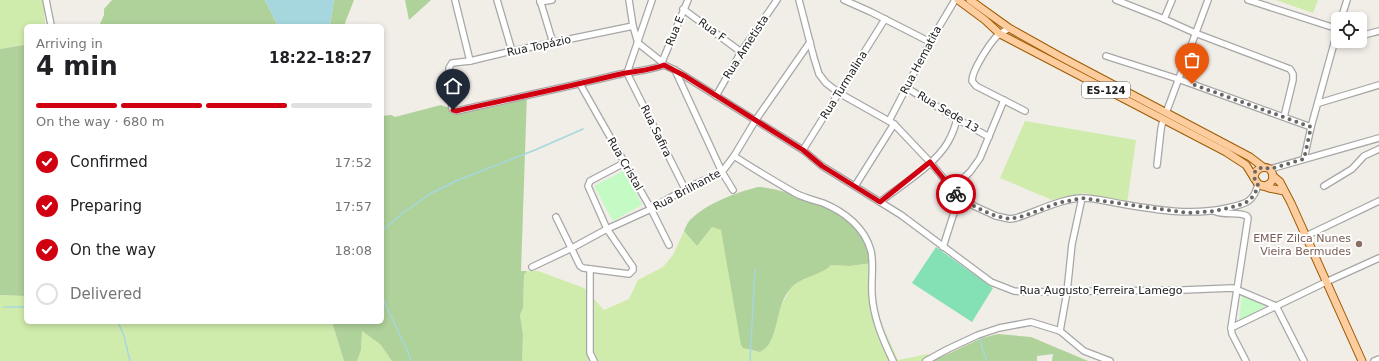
<!DOCTYPE html>
<html lang="en">
<head>
<meta charset="utf-8">
<style>
	body { margin:0; font-family:"DejaVu Sans",sans-serif; background:#f2f2f2; color:#202124; height:100vh; display:flex; flex-direction:column; font-size:15px; white-space:nowrap }
	* { box-sizing:border-box; margin:0 }
	p { font-size:13px; color:#757577 }
	.icon { flex:none; width:22px; height:22px; fill:none; stroke:currentColor; stroke-width:2; stroke-linecap:round; stroke-linejoin:round }
	.map { position:relative; flex:1; overflow:hidden }
	.panel { position:absolute; left:24px; top:24px; width:360px; height:300px; display:flex; flex-direction:column; background:#fff; border-radius:6px; box-shadow:0 2px 6px #0003 }
	.panel>* { flex:none }
	.fabs { position:absolute; left:1331px; top:12px; display:grid; gap:8px }
	.fabs a { display:grid; place-items:center; width:36px; height:36px; border-radius:6px; background:#fff; box-shadow:0 2px 6px #0003; font-size:20px }
	.pin { position:absolute; display:grid; place-items:center; width:34px; height:34px; color:#fff; margin:-41px -17px; border-radius:50% 50% 50% 0; rotate:-45deg; box-shadow:0 0 4px #0007 }
	.pin .icon { rotate:45deg }
	.courier { position:absolute; display:grid; place-items:center; width:40px; height:40px; margin:-20px; border:3px solid #d10011; border-radius:50%; background:#fff; color:#222; box-shadow:0 1px 5px #0007 }
	.overview em { font-style:normal; font-weight:700 }
	.overview div { display:flex; flex-direction:column-reverse }
	.overview { display:flex; align-items:center; justify-content:space-between; height:68px; padding:0 12px }
	h1 { font-size:26px; font-weight:700; line-height:30px }
	.bar { display:grid; grid-template-columns:repeat(4,1fr); gap:6px 4px; align-content:center; height:48px; padding:0 12px }
	.bar i { height:5px; border-radius:3px; background:#e0e0e0 }
	.bar .on { background:#d10011 }
	.bar p { grid-column:span 4 }
	ol { padding:0 12px; list-style:none }
	li { display:flex; align-items:center; gap:12px; height:44px }
	li p { margin-inline-start:auto }
	li .icon { padding:4px; border-radius:50%; background:#d10011; color:#fff; stroke-width:4 }
	li:last-child { color:#757577 }
	li i { width:22px; height:22px; border:2px solid #e0e0e0; border-radius:50% }
	.map>svg:first-child { display:block }
</style>
</head>
<body>
<div class="map">
<svg width="1379" height="361" viewBox="0 0 1379 361">
	<rect width="100%" height="100%" fill="#f1ede7"/>
	<g fill="#d0ecac">
		<polygon points="0,0 44,0 45,26 26,26 26,45 23,45 0,49"/>
		<polygon points="1276,0 1318,0 1313,13"/>
		<polygon points="1025,121 1136,140 1127,203 1084,193 1052,200 1000,178"/>
		<polygon points="712,227 721,230 748,350 760,352 773,333 780,308 790,289 799,281 831,265 850,266 872,263 873,304 898,360 928,354 933,361 522,361 523,335 520,315 523,308 524,275 527,271 538,271 584,288 604,310 629,299 638,280 663,267 673,255 684,231 697,246"/>
		<polygon points="0,295 26,296 26,322 332,322 344,361 0,361"/>
		<polygon points="362,331 380,344 392,361 357,361 361,350"/>
	</g>
	<g fill="#afd19a">
		<polygon points="112,0 265,0 278,26 99,26 104,15 104,9"/>
		<polygon points="334,0 354,0 345,23 346,26 330,26"/>
		<polygon points="405,0 431,0 409,20"/>
		<polygon points="24,45 26,45 26,296 0,295 0,49"/>
		<polygon points="527,93 521,271 527,271 524,275 523,308 520,315 523,335 522,361 392,361 380,344 362,331 361,350 357,361 344,361 332,322 382,322 382,116 391,115 395,117 441,105 446,107 455,109"/>
		<path d="M758 187C780 187 848 211 862 228 866 233 872 256 872 263L850 266 831 265C820 276 802 276 791 288 777 303 779 327 769 344 767 347 763 350 760 352L743 348 741 345 721 230 712 227 697 246 684 231C686 227 687 223 690 220 707 203 735 193 758 187Z"/>
		<polygon points="998,334 1031,337 1088,361 1052,361 1053,354 1037,356 1037,361 933,361 982,338"/>
	</g>
	<g fill="#c4fbc4">
		<polygon points="625,170 642,205 613,221 594,186"/>
		<polygon points="1242,294 1265,306 1239,322"/>
	</g>
	<polygon fill="#83e1b5" points="936,247 993,288 972,322 912,283"/>
	<polygon fill="#a6d7df" points="265,0 334,0 330,26 278,26"/>
	<g fill="none" stroke-linecap="round" stroke-linejoin="round">
		<g stroke="#a6d7df" stroke-width="1.5">
			<polyline points="382,231 404,212 430,194 456,181 535,150 583,129"/>
			<polyline points="382,297 407,350 411,361"/>
			<polyline points="4,307 26,307"/>
			<polyline points="118,322 124,336 130,361"/>
			<polyline points="980,337 983,351 987,361"/>
			<polyline points="750,361 755,269"/>
		</g>
		<defs>
			<g id="minor">
				<polyline points="46,0 51,25"/>
				<polyline points="455,0 470,61"/>
				<polyline points="497,0 512,51"/>
				<polyline points="540,0 553,43"/>
				<polyline points="629,0 633,26 638,43 662,62 664,65 675,70 803,150 822,166 901,215 991,282 1014,291 1026,292 1183,290 1233,288 1276,306"/>
				<polyline points="652,0 627,73 685,189"/>
				<path d="M799 0 814 58 819 74 826 83 839 93 894 124 930 162 959 197 974 206 996 216 1010 219 1016 218C1036 212 1062 198 1083 198 1096 198 1109 202 1122 204 1157 210 1192 216 1227 208 1244 204 1254 203 1258 184"/>
				<polyline points="844,0 871,12 930,42"/>
				<polyline points="1116,0 1164,19 1195,33 1290,69 1293,74 1293,80 1284,117"/>
				<polyline points="1248,0 1338,29"/>
				<polyline points="540,2 552,0"/>
				<polyline points="683,9 741,52"/>
				<polyline points="1164,19 1172,0"/>
				<polyline points="1341,19 1347,0"/>
				<path d="M633 26 512 51 470 61 452 63 449 68 452 109 456 111C509 99 563 88 616 75 632 71 649 71 664 65"/>
				<path d="M1009 28C1005 31 1000 33 996 37 989 45 972 70 972 81L976 86 1025 111"/>
				<polyline points="1360,36 1379,31"/>
				<polyline points="1334,44 1343,41"/>
				<polyline points="1106,56 1178,79 1311,127"/>
				<polyline points="662,62 688,0"/>
				<polyline points="675,70 722,172 733,190"/>
				<polyline points="580,84 651,209 669,245"/>
				<polyline points="907,88 957,119 989,137"/>
				<polyline points="716,96 741,52 777,0"/>
				<polyline points="1319,103 1379,85"/>
				<polyline points="1166,113 1208,0"/>
				<polyline points="889,121 930,42 955,0"/>
				<polyline points="803,150 885,19"/>
				<path d="M734 156C754 169 774 181 795 193 804 198 814 200 823 203 845 212 865 228 871 251 874 264 871 281 872 294 873 317 883 340 893 361"/>
				<polyline points="1304,159 1311,127 1338,29"/>
				<polyline points="1157,165 1161,129 1163,120"/>
				<polyline points="1270,169 1379,138"/>
				<polyline points="855,186 894,124"/>
				<polyline points="1324,186 1352,169 1364,156 1379,149"/>
				<polyline points="952,189 970,172 980,158 1004,100"/>
				<path d="M880 202C900 186 935 165 948 142 952 135 955 127 957 119"/>
				<path d="M1214 211C1225 216 1237 211 1247 216L1248 218 1231 328 1232 334 1246 361"/>
				<polyline points="556,217 580,266 583,268 629,274 633,270 633,267 607,229 588,186 590,181 624,163"/>
				<polyline points="1306,236 1379,201"/>
				<polyline points="943,247 959,197"/>
				<polyline points="532,267 572,248 607,229 651,209 685,189 722,172 734,156 755,121 810,42"/>
				<polyline points="590,269 590,353 594,361"/>
				<polyline points="1276,306 1304,361"/>
				<polyline points="1231,328 1326,282 1379,258"/>
				<polyline points="1060,331 1067,292 1072,244 1082,198"/>
				<polyline points="926,361 948,349 978,335 999,328 1031,322 1060,331 1084,351 1110,361"/>
				<polyline points="1374,361 1379,359"/>
			</g>
			<g id="major">
				<polyline points="958,0 985,20 1000,34 1226,152 1246,165 1258,184 1269,188 1284,191"/>
				<polyline points="970,0 1009,28 1059,56 1250,157 1263,167"/>
				<polyline points="1273,176 1280,182 1291,203 1362,361"/>
				<path d="M1254 178C1255 169 1262 165 1270 169 1276 177 1272 186 1262 186"/>
			</g>
		</defs>
		<use href="#minor" stroke="#a7a7a7" stroke-width="8"/>
		<use href="#major" stroke="#9d5c00" stroke-width="9"/>
		<use href="#minor" stroke="#fff" stroke-width="5.5"/>
		<use href="#major" stroke="#fecd9f" stroke-width="7"/>
	</g>
	<g fill="none" stroke-linecap="round" stroke-linejoin="round">
		<polyline stroke="#696866" stroke-width="4" stroke-dasharray="0 7.2" points="956,194 974,206 986,212 996,216 1010,219 1024,216 1058,203 1082,198 1188,213 1214,211 1237,206 1249,201 1255,194 1258,184 1255,181 1254,174 1256,170 1263,167 1270,169 1304,159 1311,127 1192,84"/>
		<path stroke="#d10011" stroke-width="5" d="M453 110 456 111C509 99 563 88 616 75 632 71 649 71 664 65L685 76 803 150 822 166 880 202 930 162 956 194"/>
	</g>
	<circle fill="#8d6e63" stroke="#fff" stroke-width="1.5" cx="1359" cy="244" r="4"/>
	<g text-anchor="middle" dominant-baseline="central" stroke-width="4" stroke-linejoin="round" paint-order="stroke">
		<rect fill="#fff" stroke="#636363" stroke-width="1" x="1082" y="82" width="48" height="16" rx="3"/>
		<g font-size="10" font-weight="bold" fill="#202020">
			<text x="1106" y="90">ES-124</text>
		</g>
		<g font-size="11" fill="#202020" stroke="#fff">
			<text transform="translate(712 30) rotate(36)">Rua F</text>
			<text transform="translate(675 31) rotate(-68)">Rua E</text>
			<text transform="translate(539 46) rotate(-12)">Rua Topázio</text>
			<text transform="translate(746 47) rotate(-57)">Rua Ametista</text>
			<text transform="translate(921 60) rotate(-62)">Rua Hematita</text>
			<text transform="translate(844 85) rotate(-58)">Rua Turmalina</text>
			<text transform="translate(948 112) rotate(31)">Rua Sede 13</text>
			<text transform="translate(656 131) rotate(64)">Rua Safira</text>
			<text transform="translate(625 164) rotate(60)">Rua Cristal</text>
			<text transform="translate(687 190) rotate(-28)">Rua Brilhante</text>
			<text x="1101" y="290">Rua Augusto Ferreira Lamego</text>
		</g>
		<g font-size="11" fill="#785e54" stroke="#fff" text-anchor="end">
			<text x="1351" y="238">EMEF Zilca Nunes<tspan x="1351" dy="13">Vieira Bermudes</tspan></text>
		</g>
	</g>
</svg>
<div class="fabs">
<a><svg class="icon" aria-label="locate" viewBox="0 0 24 24"><circle cx="12" cy="12" r="6"/><path d="M12 2v4M12 18v4M2 12h4M18 12h4"/></svg></a>
</div>
<div class="pin" style="left:1192px;top:84px;background:#ea580c"><svg class="icon" aria-label="bag" viewBox="0 0 24 24"><path d="M5 8h14l-1 12H6zM9 8a3 3 0 0 1 6 0"/></svg></div>
<div class="pin" style="left:453px;top:110px;background:#1f2937"><svg class="icon" aria-label="home" viewBox="0 0 24 24"><path d="M3 11l9-7 9 7M6 9v11h12V9"/></svg></div>
<div class="courier" style="left:956px;top:194px"><svg class="icon" aria-label="bike" viewBox="0 0 24 24"><circle cx="6" cy="16" r="4"/><circle cx="18" cy="16" r="4"/><path d="M6 16l4-8h5l3 8M10 8l3 8H6M13 5h3"/></svg></div>
<section class="panel">
<div class="overview"><div><h1>4 min</h1><p>Arriving in</p></div><em>18:22–18:27</em></div>
<div class="bar"><i class="on"></i><i class="on"></i><i class="on"></i><i></i><p>On the way · 680 m</p></div>
<ol>
<li><svg class="icon" aria-label="check" viewBox="0 0 24 24"><path d="M5 12l5 5 9-10"/></svg>Confirmed<p>17:52</p></li>
<li><svg class="icon" aria-label="check" viewBox="0 0 24 24"><path d="M5 12l5 5 9-10"/></svg>Preparing<p>17:57</p></li>
<li><svg class="icon" aria-label="check" viewBox="0 0 24 24"><path d="M5 12l5 5 9-10"/></svg>On the way<p>18:08</p></li>
<li><i></i>Delivered</li>
</ol>
</section>
</div>
</body>
</html>
